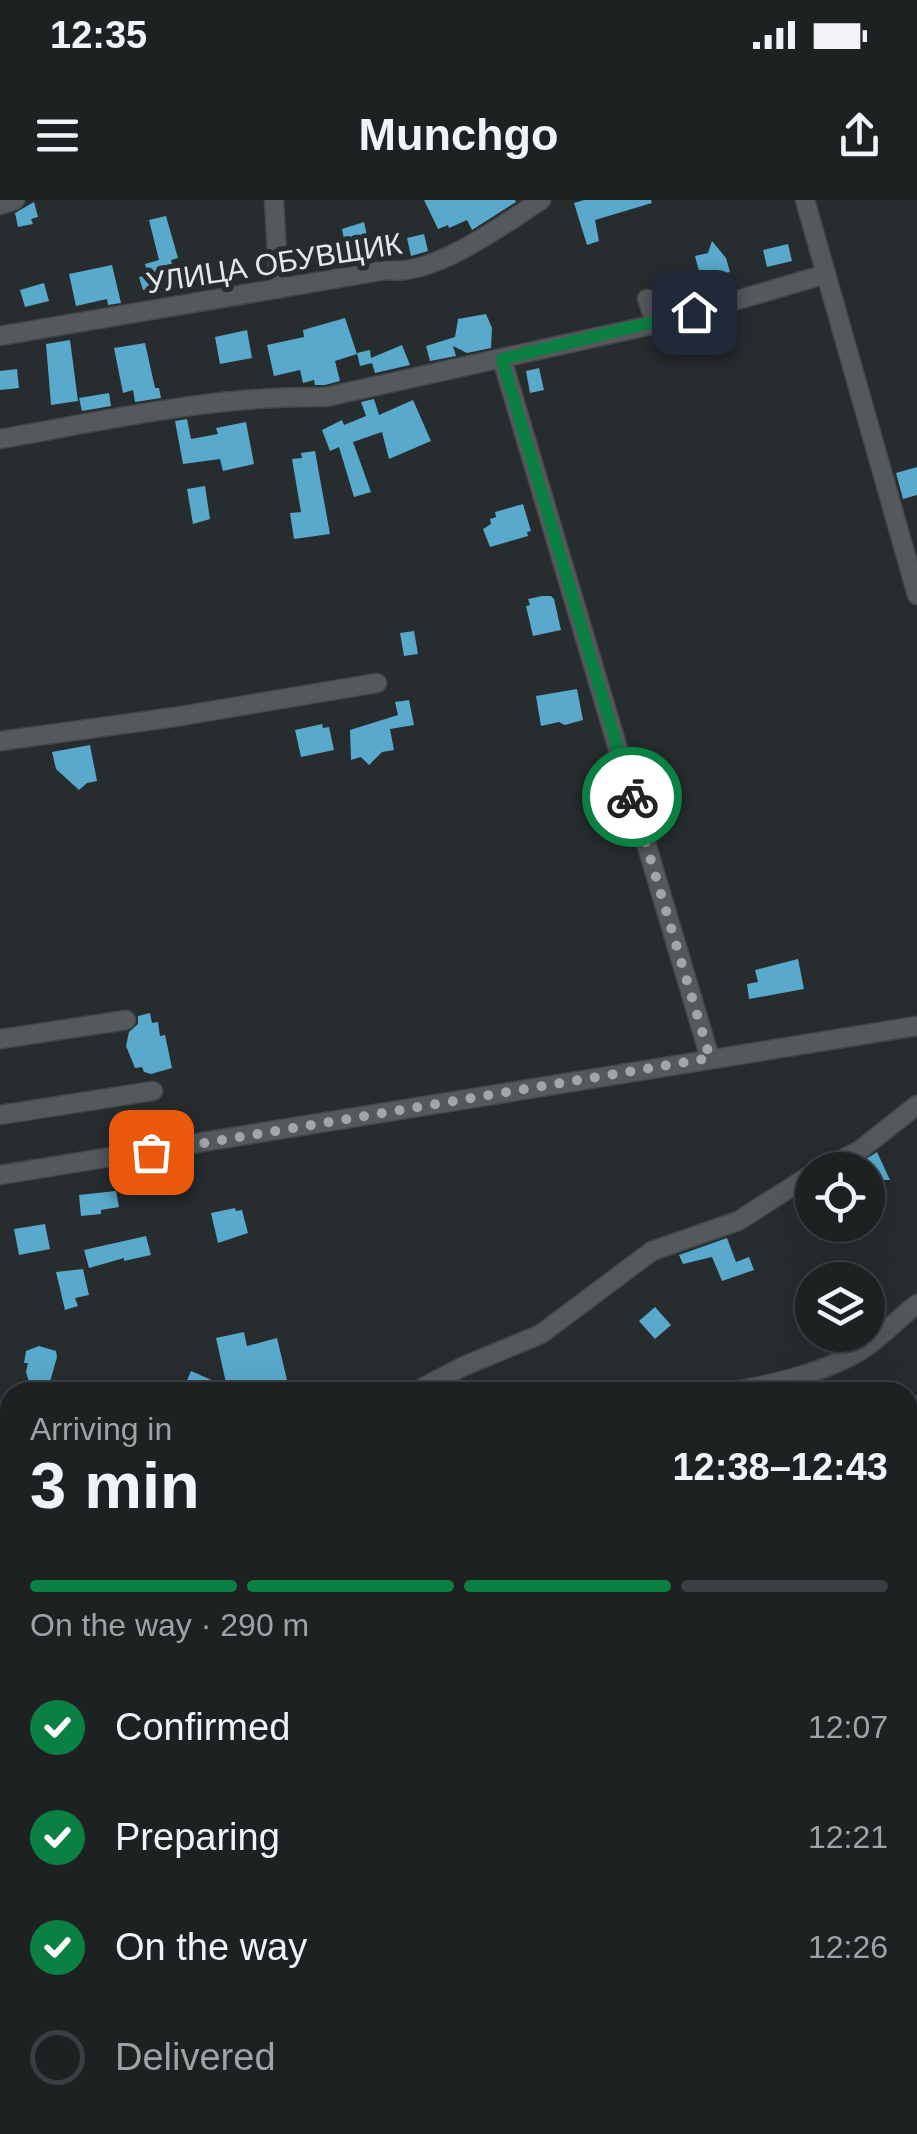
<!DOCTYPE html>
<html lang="en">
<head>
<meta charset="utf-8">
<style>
	body { margin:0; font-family:Arial,sans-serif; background:#25292a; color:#f1f3f6; height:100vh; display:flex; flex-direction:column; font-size:38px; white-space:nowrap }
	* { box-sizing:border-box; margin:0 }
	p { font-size:32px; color:#a0a3a5 }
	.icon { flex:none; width:55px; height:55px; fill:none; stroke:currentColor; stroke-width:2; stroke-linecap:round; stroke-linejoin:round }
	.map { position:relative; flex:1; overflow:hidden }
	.sheet { position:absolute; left:0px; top:1182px; width:918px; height:752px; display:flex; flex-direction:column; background:#1d2122; border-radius:30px 30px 0 0; box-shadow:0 10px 40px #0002,0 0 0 2px #3b3e40 }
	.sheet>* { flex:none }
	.tools { position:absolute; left:795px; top:952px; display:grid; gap:20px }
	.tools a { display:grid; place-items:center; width:90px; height:90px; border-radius:50%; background:#1d2122; box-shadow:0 10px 40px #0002,0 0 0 2px #3b3e40; font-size:50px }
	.pin { position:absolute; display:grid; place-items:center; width:85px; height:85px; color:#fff; margin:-42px; border-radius:20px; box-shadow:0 5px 15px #0006 }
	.courier { position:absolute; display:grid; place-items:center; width:100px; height:100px; margin:-50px; border:8px solid #0b8043; border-radius:50%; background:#fff; color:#222; box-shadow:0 2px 12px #0007 }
	.overview em { font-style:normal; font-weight:700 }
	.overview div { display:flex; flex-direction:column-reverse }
	.overview { display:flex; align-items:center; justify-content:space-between; height:170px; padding:0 30px }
	h1 { font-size:65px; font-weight:700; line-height:75px }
	.bar { display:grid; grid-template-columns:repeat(4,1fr); gap:15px 10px; align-content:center; height:120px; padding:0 30px }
	.bar i { height:12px; border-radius:8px; background:#3b3e40 }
	.bar .active { background:#0b8043 }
	.bar p { grid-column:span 4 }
	ol { padding:0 30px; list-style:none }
	li { display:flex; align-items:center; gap:30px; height:110px }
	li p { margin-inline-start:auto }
	li .icon { padding:10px; border-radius:50%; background:#0b8043; color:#fff; stroke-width:4 }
	li:last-child { color:#a0a3a5 }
	li i { width:55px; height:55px; border:5px solid #3b3e40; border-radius:50% }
	.status { display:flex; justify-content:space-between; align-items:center; height:70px; padding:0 50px; background:#1d2122; direction:ltr }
	.status svg { height:28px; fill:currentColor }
	header { display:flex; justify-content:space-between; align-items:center; height:130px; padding:0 30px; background:#1d2122; font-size:45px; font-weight:700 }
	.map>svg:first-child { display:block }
</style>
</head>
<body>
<div class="status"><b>12:35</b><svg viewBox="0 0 49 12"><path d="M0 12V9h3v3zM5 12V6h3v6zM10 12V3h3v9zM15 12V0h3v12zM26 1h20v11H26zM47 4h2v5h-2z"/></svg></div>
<header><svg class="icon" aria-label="menu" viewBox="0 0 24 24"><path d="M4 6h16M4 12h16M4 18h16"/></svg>Munchgo<svg class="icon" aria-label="share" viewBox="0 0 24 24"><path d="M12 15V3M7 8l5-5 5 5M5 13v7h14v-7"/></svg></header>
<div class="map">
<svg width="917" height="1934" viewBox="0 0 917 1934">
	<rect width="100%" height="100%" fill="#272c2e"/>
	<g fill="#58a9cc">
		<polygon points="424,0 515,0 516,2 472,30 467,20 449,28 448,25 438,29"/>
		<polygon points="584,0 651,0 652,3 595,20 599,41 587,45 574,3"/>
		<polygon points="34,2 38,17 31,19 33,24 18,27 15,13"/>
		<polygon points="166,16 178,58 171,60 177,86 151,92 150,88 143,90 139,77 148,75 145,64 159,60 149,20"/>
		<polygon points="364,22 371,54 357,56 358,62 327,67 328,58 347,55 342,29"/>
		<polygon points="424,34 428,51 411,56 407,38"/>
		<polygon points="712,41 726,58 730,72 701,79 695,56 708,53"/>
		<polygon points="788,44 792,61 767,67 763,50"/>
		<polygon points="112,65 121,103 108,105 107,99 76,106 69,74"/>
		<polygon points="44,83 49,101 25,107 20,90"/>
		<polygon points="486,114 492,128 491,148 467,153 453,146 456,156 430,161 426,146 455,137 458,119"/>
		<polygon points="345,118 357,154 335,161 340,181 325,185 315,185 314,180 303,183 300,170 274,176 267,145 304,137 303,130"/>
		<polygon points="247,130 252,158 220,164 215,137"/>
		<polygon points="70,140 78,201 51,205 46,144"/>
		<polygon points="145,143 155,188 159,188 161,198 135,202 133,190 123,193 114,148"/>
		<polygon points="402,145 410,165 375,173 372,163 360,166 357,153 370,150 371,158"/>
		<polygon points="539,168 544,190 530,193 526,171"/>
		<polygon points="17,169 19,188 0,190 0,171"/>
		<polygon points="109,193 111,206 82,211 79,198"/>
		<polygon points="374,199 379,215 413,200 431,241 389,259 382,232 353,242 371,292 354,297 339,247 330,251 322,230 342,220 344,225 366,216 361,202"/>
		<polygon points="187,219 191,239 218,234 216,228 246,222 254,264 223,271 220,259 183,264 175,221"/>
		<polygon points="315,251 330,334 294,339 290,313 301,312 292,259 302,258 301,253"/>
		<polygon points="917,267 917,295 903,299 896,273"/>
		<polygon points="205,286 210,319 193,324 187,289"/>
		<polygon points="523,304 531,331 527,332 528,336 490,347 483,329 491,324 490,319 496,317 495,312"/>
		<polygon points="542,396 551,396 554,399 561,430 533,436 526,406 530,405 528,399"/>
		<polygon points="414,431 418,454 404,456 400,433"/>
		<polygon points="577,489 583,520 565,525 559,522 541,526 536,496"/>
		<polygon points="409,500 414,525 390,529 394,550 382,552 369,565 361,557 351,560 350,530 398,515 395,502"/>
		<polygon points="322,524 323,528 329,527 334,550 301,557 295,530"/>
		<polygon points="90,545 97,581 87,583 79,590 56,569 52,552"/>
		<polygon points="798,759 804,789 749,799 747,784 758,782 755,770"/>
		<polygon points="150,813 152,823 158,822 160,836 165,835 172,868 151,874 144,872 142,867 135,868 126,846 129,832 138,824 138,816"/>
		<polygon points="877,952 890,980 868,980 868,970 849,970"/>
		<polygon points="116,991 119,1007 101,1010 101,1014 81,1016 79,995"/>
		<polygon points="235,1008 236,1011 242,1010 248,1033 218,1043 211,1013"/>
		<polygon points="45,1024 50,1049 19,1055 14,1029"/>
		<polygon points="146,1036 151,1055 124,1061 124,1058 89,1068 84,1050"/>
		<polygon points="727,1038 736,1062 749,1057 754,1070 722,1081 712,1057 683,1064 679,1055"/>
		<polygon points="83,1069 89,1095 75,1098 78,1106 65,1110 56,1072"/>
		<polygon points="655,1107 671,1125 655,1139 639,1121"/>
		<polygon points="244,1132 247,1146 277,1138 288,1184 239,1192 236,1181 226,1183 216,1138"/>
		<polygon points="39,1146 56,1151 57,1157 48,1189 45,1192 32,1192 26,1172 28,1163 24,1163 26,1151"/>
		<polygon points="191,1171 214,1181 209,1192 182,1192"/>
	</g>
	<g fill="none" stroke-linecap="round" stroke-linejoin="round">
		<defs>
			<g id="minor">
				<polyline points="274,0 279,89"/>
				<polyline points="805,0 917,395"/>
				<polyline points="0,5 15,0"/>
				<polyline points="647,99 656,124 826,74"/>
				<path d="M0 136 386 70C432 78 504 24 541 0"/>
				<polyline points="502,159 710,858"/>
				<path d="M0 239C108 220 216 195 326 197L656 124"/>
				<polyline points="0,541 175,517 377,483"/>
				<polyline points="0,839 126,820"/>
				<polyline points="0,915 153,891"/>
				<polyline points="823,970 860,950 917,905"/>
				<polyline points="0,975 917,826"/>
				<polyline points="414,1192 462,1167 541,1134 652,1051 738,1021 812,974"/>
				<path d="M730 1192C773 1184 825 1173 863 1149 882 1136 899 1118 917 1104"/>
				<polyline points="908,1212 917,1206"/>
				<polyline points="908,1311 917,1309"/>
				<polyline points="0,1373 10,1366"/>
				<polyline points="0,1544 10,1539"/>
				<polyline points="908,1603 917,1602"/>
				<polyline points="0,1680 10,1680"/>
				<polyline points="908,1770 917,1766"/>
				<polyline points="908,1785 917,1787"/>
				<polyline points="0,1818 10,1819"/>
				<polyline points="908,1882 917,1883"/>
			</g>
		</defs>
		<use href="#minor" stroke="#434749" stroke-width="21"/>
		<use href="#minor" stroke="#55595c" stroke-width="18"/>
	</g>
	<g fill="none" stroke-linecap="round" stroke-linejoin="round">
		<polyline stroke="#a2a6a8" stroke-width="10" stroke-dasharray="0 18" points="151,952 710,858 632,597"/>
		<polyline stroke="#0b8043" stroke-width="12" points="632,597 502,159 694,112"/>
	</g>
	<g text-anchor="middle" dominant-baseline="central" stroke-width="10" stroke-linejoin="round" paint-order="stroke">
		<g font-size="30" fill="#e5e8e9" stroke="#272c2e">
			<text transform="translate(274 63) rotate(-9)">УЛИЦА ОБУВЩИК</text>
		</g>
	</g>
</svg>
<div class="tools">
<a><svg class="icon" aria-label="locate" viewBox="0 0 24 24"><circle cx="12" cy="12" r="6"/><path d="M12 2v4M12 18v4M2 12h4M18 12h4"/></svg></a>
<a><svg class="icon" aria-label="layers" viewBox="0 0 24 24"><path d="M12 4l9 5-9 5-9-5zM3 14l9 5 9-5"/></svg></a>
</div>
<div class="pin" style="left:151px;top:952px;background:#ea580c"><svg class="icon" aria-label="bag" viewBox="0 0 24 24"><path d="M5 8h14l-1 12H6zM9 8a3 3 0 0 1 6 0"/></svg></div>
<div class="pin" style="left:694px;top:112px;background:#1f2937"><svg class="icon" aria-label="home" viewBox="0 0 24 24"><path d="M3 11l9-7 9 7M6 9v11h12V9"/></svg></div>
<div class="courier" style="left:632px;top:597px"><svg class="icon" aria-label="bike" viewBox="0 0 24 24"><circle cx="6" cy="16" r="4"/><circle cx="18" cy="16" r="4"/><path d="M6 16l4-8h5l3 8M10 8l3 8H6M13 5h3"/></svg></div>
<section class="sheet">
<div class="overview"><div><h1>3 min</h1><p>Arriving in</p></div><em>12:38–12:43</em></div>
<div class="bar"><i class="active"></i><i class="active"></i><i class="active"></i><i></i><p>On the way · 290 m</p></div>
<ol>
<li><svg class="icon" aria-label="check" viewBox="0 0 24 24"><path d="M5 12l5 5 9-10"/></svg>Confirmed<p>12:07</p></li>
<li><svg class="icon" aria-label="check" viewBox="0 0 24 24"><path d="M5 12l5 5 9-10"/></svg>Preparing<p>12:21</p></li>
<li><svg class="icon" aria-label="check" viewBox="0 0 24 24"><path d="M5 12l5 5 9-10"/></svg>On the way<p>12:26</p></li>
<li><i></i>Delivered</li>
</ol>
</section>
</div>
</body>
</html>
